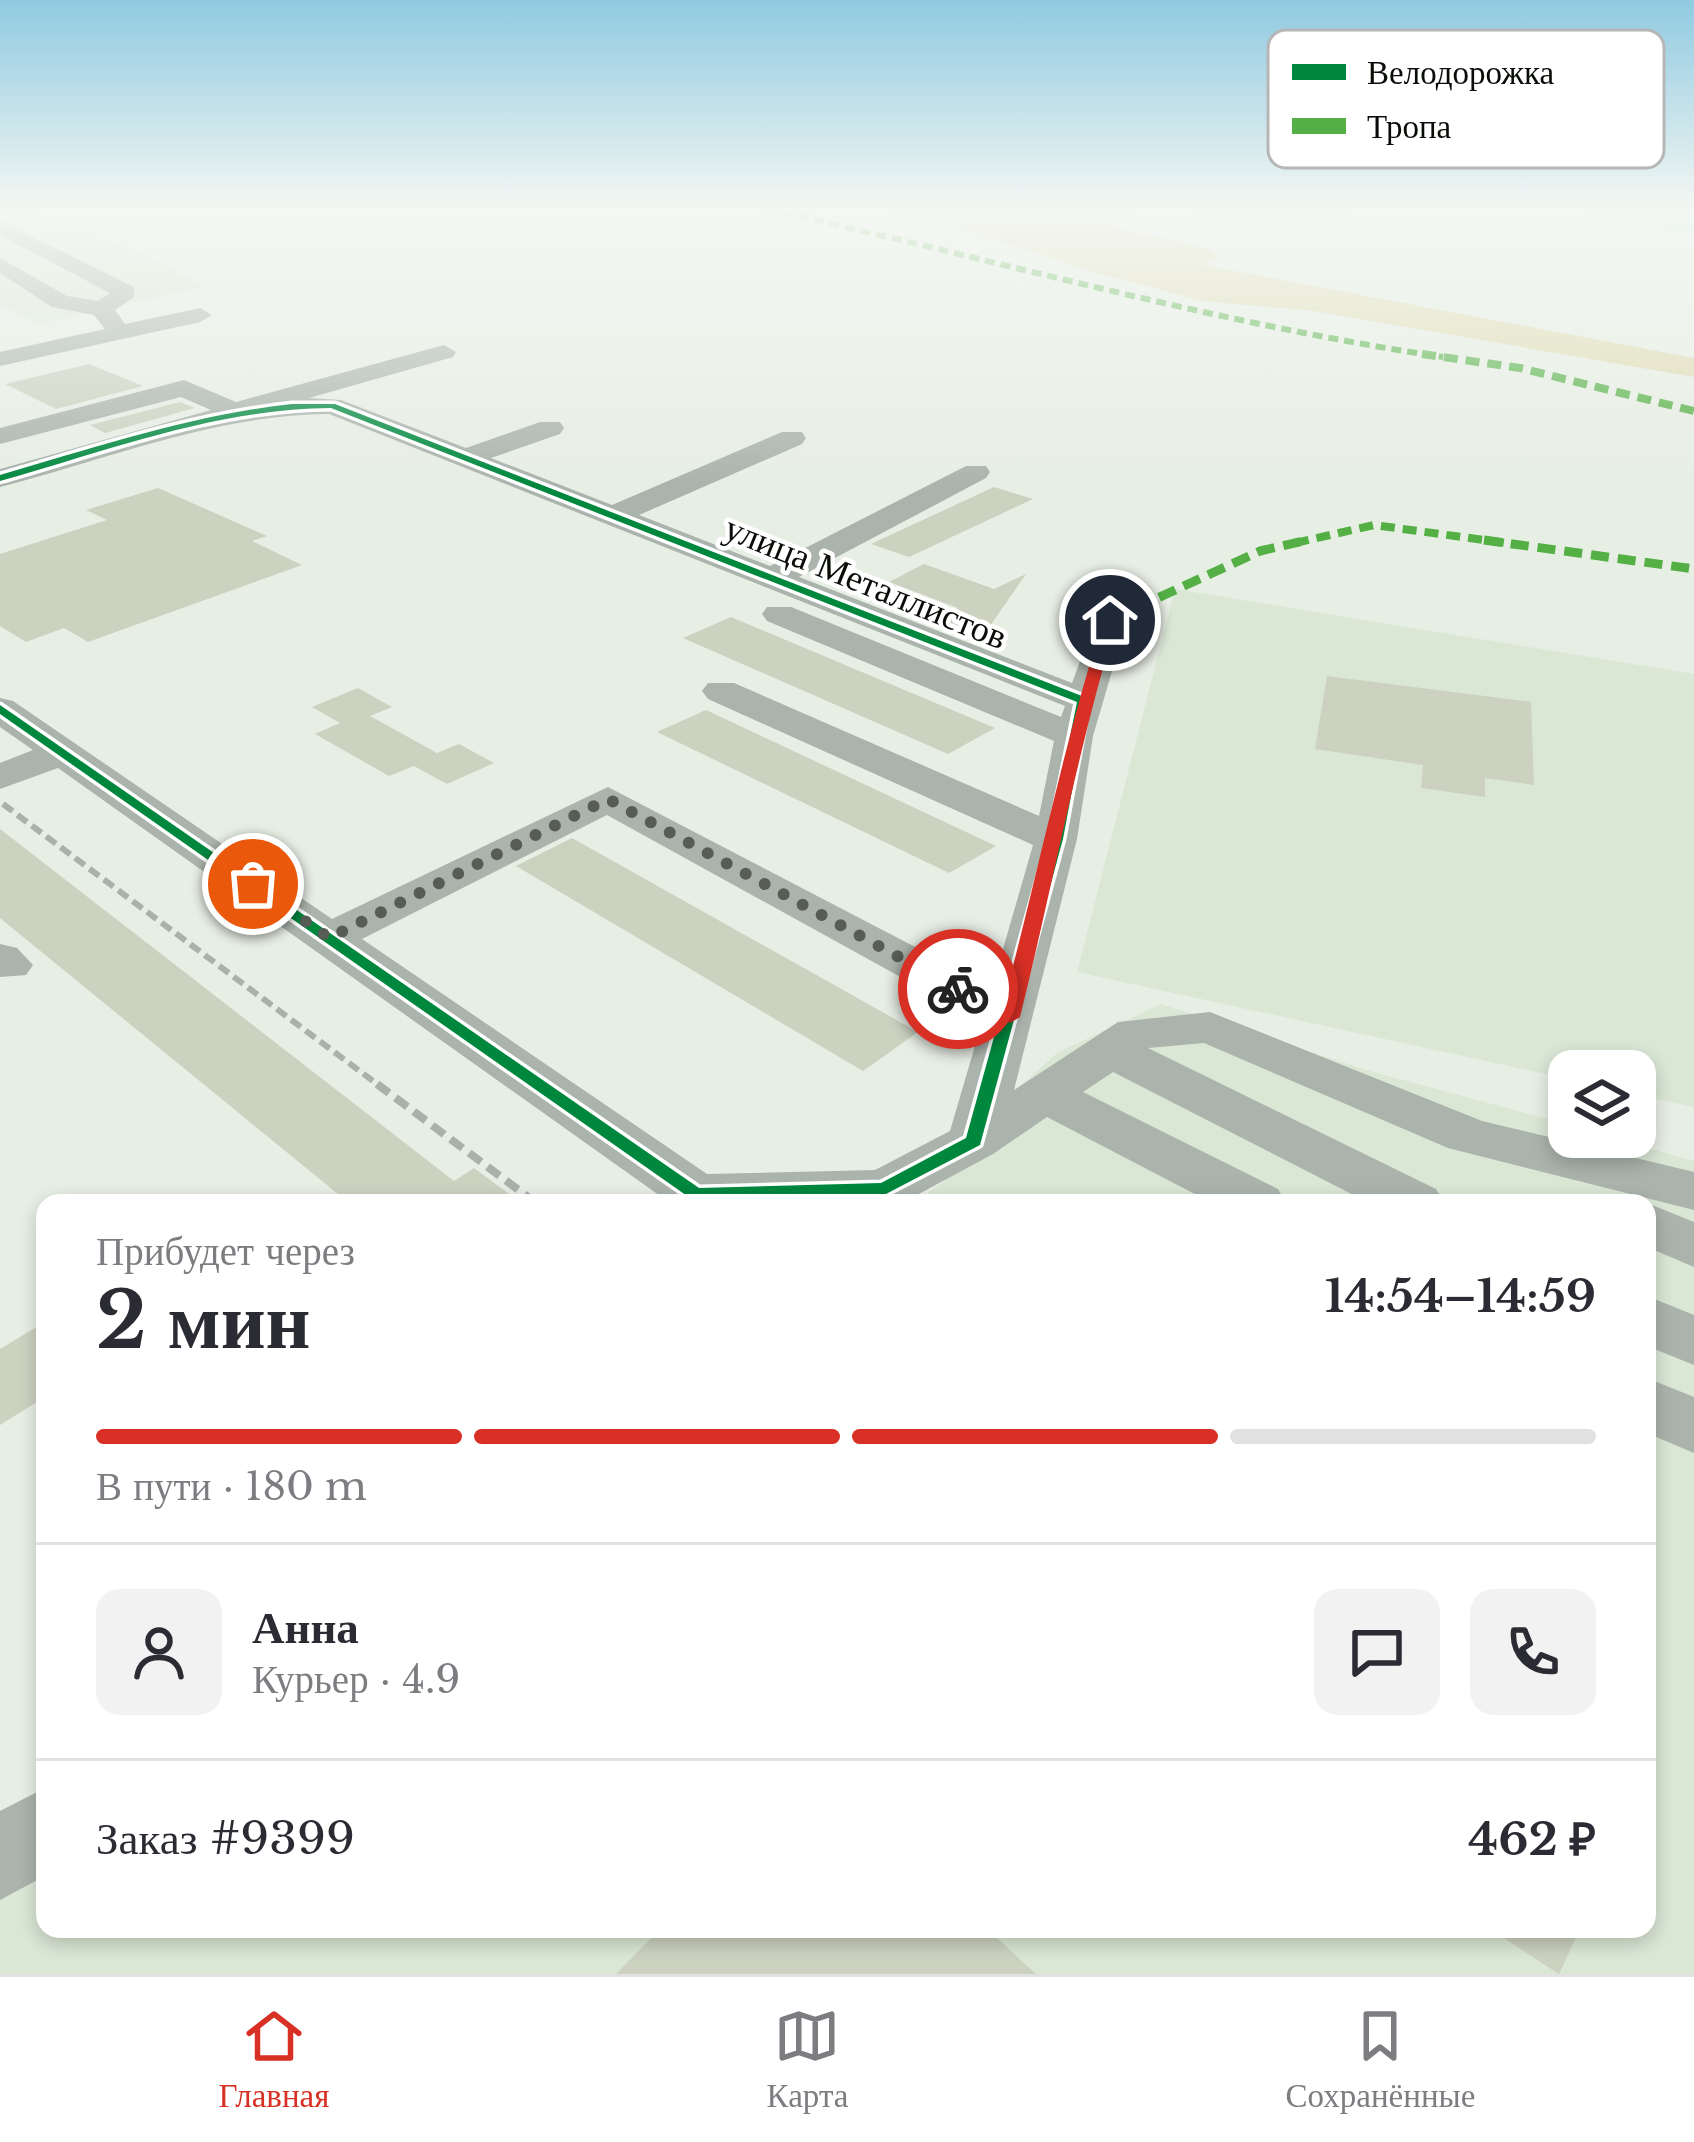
<!DOCTYPE html>
<html lang="ru">
<head>
<meta charset="utf-8">
<style>
	body { margin:0; font-family:"Libre Baskerville",serif; background:#f2f2f3; color:#2b2b33; height:100vh; display:flex; flex-direction:column; font-size:45px; white-space:nowrap }
	* { box-sizing:border-box; margin:0 }
	p { font-size:39px; color:#7c7c81 }
	.icon { flex:none; width:66px; height:66px; fill:none; stroke:currentColor; stroke-width:2; stroke-linecap:round; stroke-linejoin:round }
	.map { position:relative; flex:1; overflow:hidden }
	.details { position:absolute; left:36px; top:1194px; width:1620px; height:744px; display:flex; flex-direction:column; background:#fff; border-radius:24px; box-shadow:0 6px 18px #0003 }
	.details>* { flex:none }
	.fabs { position:absolute; left:1548px; top:1050px; display:grid; gap:24px }
	.fabs a { display:grid; place-items:center; width:108px; height:108px; border-radius:24px; background:#fff; box-shadow:0 6px 18px #0003; font-size:60px }
	.pin { position:absolute; display:grid; place-items:center; width:102px; height:102px; color:#fff; margin:-51px; border:6px solid #fff; border-radius:50%; box-shadow:0 3px 12px #0007 }
	.courier { position:absolute; display:grid; place-items:center; width:120px; height:120px; margin:-60px; border:9px solid #d93025; border-radius:50%; background:#fff; color:#222; box-shadow:0 3px 15px #0007 }
	.headline em { font-style:normal; font-weight:800 }
	.headline div { display:flex; flex-direction:column-reverse }
	.headline { display:flex; align-items:center; justify-content:space-between; height:204px; padding:0 60px }
	h1 { font-size:78px; font-weight:800; line-height:90px }
	.bar { display:grid; grid-template-columns:repeat(4,1fr); gap:18px 12px; align-content:center; height:144px; padding:0 60px }
	.bar i { height:15px; border-radius:9px; background:#e1e1e2 }
	.bar .selected { background:#d93025 }
	.bar p { grid-column:span 4 }
	.line { display:flex; align-items:center; gap:30px; padding:0 60px; border-top:3px solid #e1e1e2 }
	.line div { flex:1 }
	.round { display:grid; place-items:center; flex:none; width:126px; height:126px; border-radius:24px; background:#f2f2f3 }
	.menu { display:flex; justify-content:space-around; align-items:center; height:168px; border-top:3px solid #e1e1e2; background:#fff; font-size:33px; color:#7c7c81 }
	.menu a { display:grid; justify-items:center; gap:6px }
	.menu .selected { color:#d93025 }
	.map>svg:first-child { display:block }
</style>
</head>
<body>
<div class="map">
<svg width="1694" height="1974" viewBox="0 0 1694 1974">
	<rect width="100%" height="100%" fill="#e7eee4"/>
	<g fill="#dae7d5">
		<polygon points="0,209 22,209 72,226 152,258 204,287 38,324 0,304"/>
		<polygon points="1175,589 1694,674 1694,1107 1635,1094 1635,1071 1569,1071 1569,1079 1077,972"/>
		<polygon points="1161,1004 1370,1071 1569,1125 1569,1137 1611,1137 1694,1161 1694,1974 0,1974 0,1886 45,1853 45,1929 1647,1929 1647,1203 915,1203 995,1143 1010,1095 1057,1053"/>
	</g>
	<g fill="#dfdab0">
		<polygon points="878,209 1139,209 1112,219 1113,226 1210,250 1220,257 1203,265 1694,358 1694,377 1314,311 1202,301 1094,272 951,225"/>
		<polygon points="1167,209 1360,209 1303,221"/>
	</g>
	<polygon fill="#acebd7" points="1575,209 1694,211 1694,234"/>
	<g fill="#ccd1c0">
		<polygon points="89,364 143,386 56,409 5,384"/>
		<polygon points="180,402 195,408 105,433 90,425"/>
		<polygon points="994,487 1033,499 909,557 871,544"/>
		<polygon points="158,488 267,536 252,541 302,565 88,642 64,628 26,642 0,626 0,554 107,520 86,510"/>
		<polygon points="924,564 994,589 1026,574 979,642 929,623 958,608 889,582"/>
		<polygon points="731,617 995,728 948,754 683,638"/>
		<polygon points="1327,676 1531,702 1534,785 1485,778 1485,797 1421,788 1423,765 1315,749"/>
		<polygon points="358,688 392,707 370,716 437,753 459,744 494,763 447,784 414,766 389,776 315,734 340,723 312,707"/>
		<polygon points="706,710 996,846 949,873 657,732"/>
		<polygon points="0,829 454,1181 474,1168 521,1203 349,1203 0,918"/>
		<polygon points="572,838 918,1032 863,1071 516,866"/>
		<polygon points="45,1322 45,1397 0,1425 0,1349"/>
		<polygon points="660,1929 987,1929 1036,1974 616,1974"/>
		<polygon points="1490,1929 1580,1929 1559,1974"/>
	</g>
	<g fill="none" stroke-linecap="round" stroke-linejoin="round">
		<polyline stroke="#aab1aa" stroke-width="6" stroke-dasharray="12 6" stroke-linecap="butt" points="3,804 381,1087"/>
		<polyline stroke="#aab1aa" stroke-width="8" stroke-dasharray="15 8" stroke-linecap="butt" points="377,1084 536,1203"/>
		<g fill="#aab3ac" fill-rule="evenodd">
			<polygon points="0,221 134,287 134,297 115,310 125,324 200,308 212,315 200,322 0,366 0,352 105,329 94,315 52,307 0,273 0,258 67,296 98,301 110,293 0,235"/>
			<path d="M444 345 456 352 453 357 309 398 341 400 466 448 540 422H560L564 428 560 434 491 458 612 505 782 432H802L806 438 802 444 639 515 770 566 966 466H986L990 472 986 478 799 577 1072 683 1098 613H1122L1127 620 1093 736 1077 839 1014 1090 1118 1022 1210 1012 1482 1121 1694 1172V1210L1448 1148 1204 1043 1148 1048 1436 1189 1444 1203H1369L1113 1072 1083 1092 1278 1189 1286 1203H1212L1047 1117 993 1154 902 1203H670L58 768 0 789V763L33 750 0 727V698L13 701 332 919 608 787 992 987 1033 845 708 699 702 691 708 683H734L1039 816 1054 741 767 621 762 614 767 607H791L1061 717 1065 706 329 414C213 415 110 459 0 487V469L211 410 181 397 0 444V428L184 380 236 402ZM607 815 982 1022 950 1131 875 1170 707 1174 362 939Z"/>
			<polygon points="0,944 17,948 33,965 26,975 0,977"/>
			<polygon points="1646,1203 1647,1203 1694,1222 1694,1267 1647,1247"/>
			<polygon points="1647,1296 1694,1315 1694,1365 1647,1346"/>
			<polygon points="1647,1378 1694,1397 1694,1453 1647,1433"/>
			<polygon points="45,1788 45,1876 0,1900 0,1811"/>
		</g>
		<path stroke="#54b044" stroke-width="6" stroke-dasharray="10 6" stroke-linecap="butt" d="M767 209C993 259 1213 323 1443 357"/>
		<g stroke="#54b044" stroke-width="8" stroke-dasharray="14 8" stroke-linecap="butt">
			<polyline points="1422,354 1520,368 1694,411"/>
			<polyline points="1295,543 1374,525 1506,543"/>
		</g>
		<g stroke="#54b044" stroke-width="9" stroke-dasharray="18 9" stroke-linecap="butt">
			<polyline points="1484,540 1694,569"/>
			<polyline points="1110,620 1260,551 1308,540"/>
		</g>
		<defs>
			<path id="cycleway" d="M292 404H335L1087 698 1089 700 1063 839 980 1145 884 1195 696 1200 690 1198 0 714V705L699 1188 881 1183 966 1138 1049 839 1077 702 331 408C215 409 110 450 0 481V475C97 447 192 415 292 404Z"/>
		</defs>
		<use href="#cycleway" stroke="#fff" stroke-width="7"/>
		<use href="#cycleway" fill="#00873e" fill-rule="evenodd"/>
	</g>
	<linearGradient id="sky" x2="0" y2="1"><stop stop-color="#90cae1"/><stop offset="0.43" stop-color="#f4f7f3"/><stop offset="1" stop-color="#f4f7f3" stop-opacity="0"/></linearGradient>
	<rect width="1694" height="486" fill="url(#sky)"/>
	<path fill="#d93025" d="M1110 616 1117 620C1077 751 1053 885 1020 1017L1010 1023 948 989 965 985 1003 1005C1037 877 1063 747 1103 620Z"/>
	<g fill="none" stroke-linecap="round" stroke-linejoin="round">
		<polyline stroke="#575c54" stroke-width="12" stroke-dasharray="0 21.6" points="253,884 329,938 608,799 958,989"/>
	</g>
	<g text-anchor="middle" dominant-baseline="central" stroke-width="9" stroke-linejoin="round" paint-order="stroke">
		<g font-size="36" fill="#090d07" stroke="#fff">
			<text transform="translate(866 582) rotate(22)">улица Металлистов</text>
		</g>
	</g>
	<rect x="1268" y="30" width="396" height="138" rx="18" fill="#fff" stroke="#b5b6b5" stroke-width="3"/>
	<rect x="1292" y="64" width="54" height="16" fill="#00873e"/>
	<rect x="1292" y="118" width="54" height="16" fill="#54b044"/>
	<g font-size="33" fill="#090d07">
		<text x="1367" y="84">Велодорожка</text>
		<text x="1367" y="138">Тропа</text>
	</g>
</svg>
<div class="fabs">
<a><svg class="icon" aria-label="layers" viewBox="0 0 24 24"><path d="M12 4l9 5-9 5-9-5zM3 14l9 5 9-5"/></svg></a>
</div>
<div class="pin" style="left:253px;top:884px;background:#ea580c"><svg class="icon" aria-label="bag" viewBox="0 0 24 24"><path d="M5 8h14l-1 12H6zM9 8a3 3 0 0 1 6 0"/></svg></div>
<div class="pin" style="left:1110px;top:620px;background:#1f2937"><svg class="icon" aria-label="home" viewBox="0 0 24 24"><path d="M3 11l9-7 9 7M6 9v11h12V9"/></svg></div>
<div class="courier" style="left:958px;top:989px"><svg class="icon" aria-label="bike" viewBox="0 0 24 24"><circle cx="6" cy="16" r="4"/><circle cx="18" cy="16" r="4"/><path d="M6 16l4-8h5l3 8M10 8l3 8H6M13 5h3"/></svg></div>
<section class="details">
<div class="headline"><div><h1>2 мин</h1><p>Прибудет через</p></div><em>14:54–14:59</em></div>
<div class="bar"><i class="selected"></i><i class="selected"></i><i class="selected"></i><i></i><p>В пути · 180 m</p></div>
<div class="line" style="height:216px"><a class="round"><svg class="icon" aria-label="person" viewBox="0 0 24 24"><circle cx="12" cy="8" r="4"/><path d="M4 21q1-7 8-7t8 7"/></svg></a><div><b>Анна</b><p>Курьер · 4.9</p></div><a class="round"><svg class="icon" aria-label="chat" viewBox="0 0 24 24"><path d="M4 5h16v11H9l-5 4z"/></svg></a><a class="round"><svg class="icon" aria-label="phone" viewBox="0 0 24 24"><path d="M5 4h4l2 5-3 2q2 4 5 5l2-3 5 2v4C11 20 4 13 5 4z"/></svg></a></div>
<div class="line" style="height:156px"><div>Заказ #9399</div><b>462 ₽</b></div>
</section>
</div>
<nav class="menu">
<a class="selected"><svg class="icon" aria-label="home" viewBox="0 0 24 24"><path d="M3 11l9-7 9 7M6 9v11h12V9"/></svg>Главная</a>
<a><svg class="icon" aria-label="map" viewBox="0 0 24 24"><path d="M3 6l6-2 6 2 6-2v14l-6 2-6-2-6 2zM9 4v14M15 6v14"/></svg>Карта</a>
<a><svg class="icon" aria-label="saved" viewBox="0 0 24 24"><path d="M7 4h10v16l-5-4-5 4z"/></svg>Сохранённые</a>
</nav>
</body>
</html>
